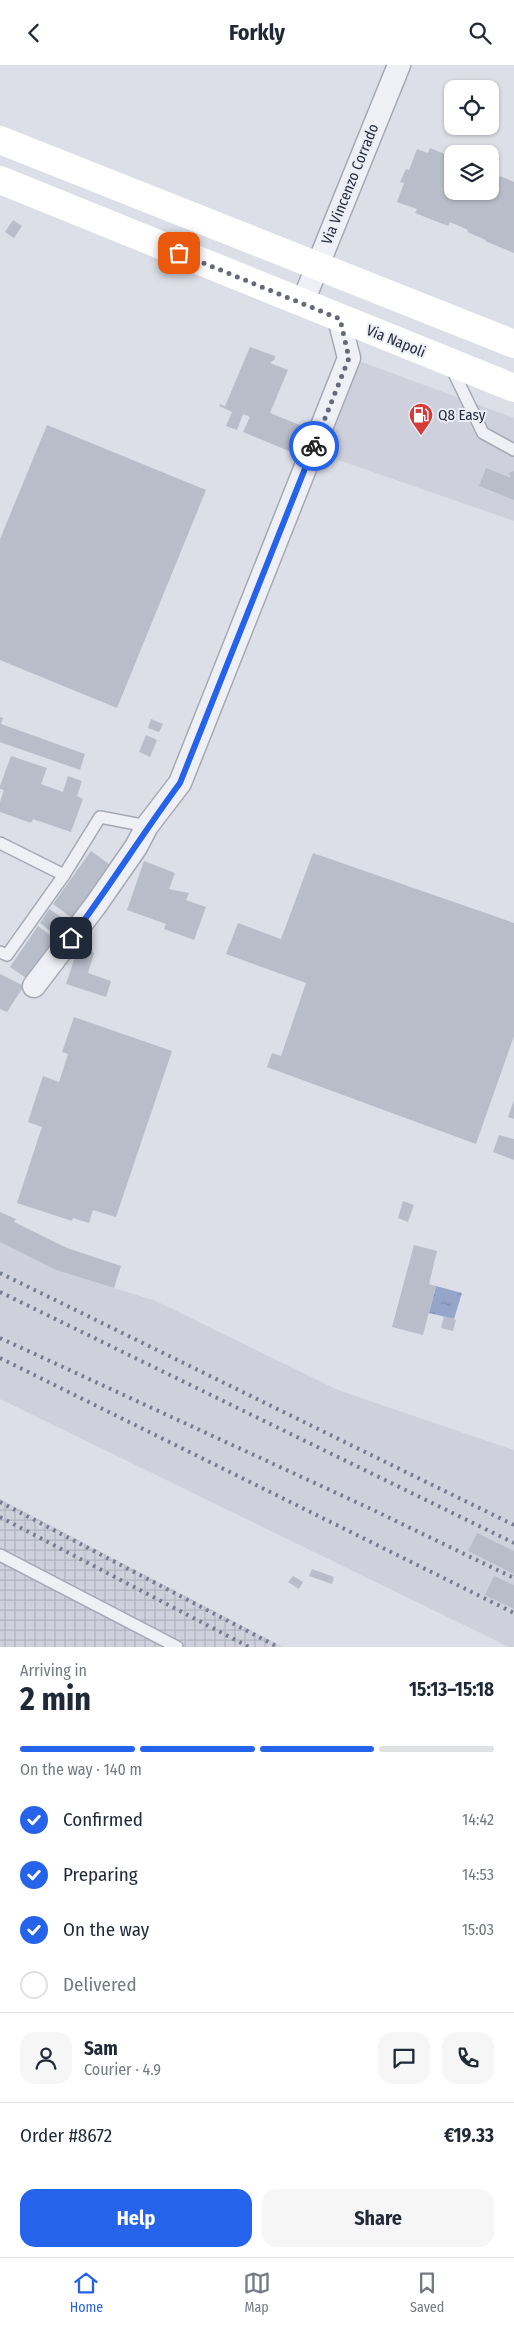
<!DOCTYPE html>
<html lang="en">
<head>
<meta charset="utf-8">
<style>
	body { margin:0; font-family:"Fira Sans Condensed",sans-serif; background:#f6f6f7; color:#1f2937; height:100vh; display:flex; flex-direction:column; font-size:19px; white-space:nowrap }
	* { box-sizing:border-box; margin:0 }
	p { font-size:16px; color:#747a83 }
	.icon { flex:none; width:28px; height:28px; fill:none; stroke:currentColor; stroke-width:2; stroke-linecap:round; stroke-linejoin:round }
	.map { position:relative; height:1582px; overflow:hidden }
	.drawer { display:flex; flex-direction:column; background:#fff; flex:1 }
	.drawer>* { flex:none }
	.tools { position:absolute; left:444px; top:15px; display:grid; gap:10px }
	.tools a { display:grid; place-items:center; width:55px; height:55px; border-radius:10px; background:#fff; box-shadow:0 1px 4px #0004; font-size:25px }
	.pin { position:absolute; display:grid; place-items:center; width:42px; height:42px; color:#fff; margin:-21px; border-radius:10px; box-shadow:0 2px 8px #0006 }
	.courier { position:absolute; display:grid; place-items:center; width:50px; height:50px; margin:-25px; border:4px solid #2563eb; border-radius:50%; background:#fff; color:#222; box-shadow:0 1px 6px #0007 }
	.headline em { font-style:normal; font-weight:700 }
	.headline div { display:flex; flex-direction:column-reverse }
	.headline { display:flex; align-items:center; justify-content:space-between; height:85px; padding:0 20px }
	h1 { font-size:32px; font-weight:700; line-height:38px }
	.bar { display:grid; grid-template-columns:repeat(4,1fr); gap:8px 5px; align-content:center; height:60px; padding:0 20px }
	.bar i { height:6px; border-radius:4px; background:#e0e1e3 }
	.bar .current { background:#2563eb }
	.bar p { grid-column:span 4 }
	.line { display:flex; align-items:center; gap:12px; padding:0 20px; border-top:1px solid #e0e1e3 }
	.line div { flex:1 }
	.round { display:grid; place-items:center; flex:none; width:52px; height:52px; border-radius:15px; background:#f6f6f7 }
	ol { padding:0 20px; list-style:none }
	li { display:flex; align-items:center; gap:15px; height:55px }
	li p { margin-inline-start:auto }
	li .icon { padding:5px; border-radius:50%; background:#2563eb; color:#fff; stroke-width:4 }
	li:last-child { color:#747a83 }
	li i { width:28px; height:28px; border:2px solid #e0e1e3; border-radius:50% }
	.primary-button { display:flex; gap:10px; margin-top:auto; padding:10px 20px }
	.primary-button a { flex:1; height:58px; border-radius:15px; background:#2563eb; color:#fff; font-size:20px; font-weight:700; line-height:58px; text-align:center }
	.primary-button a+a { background:#f6f6f7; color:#1f2937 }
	header { display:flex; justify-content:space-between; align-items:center; height:65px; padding:0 20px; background:#fff; font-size:22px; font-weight:700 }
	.tabs { display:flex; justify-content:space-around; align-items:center; height:70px; border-top:1px solid #e0e1e3; background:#fff; font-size:14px; color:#747a83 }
	.tabs a { display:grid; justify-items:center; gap:2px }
	.tabs .current { color:#2563eb }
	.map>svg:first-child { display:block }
</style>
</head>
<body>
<header><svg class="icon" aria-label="back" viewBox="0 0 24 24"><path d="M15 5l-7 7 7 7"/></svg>Forkly<svg class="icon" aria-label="search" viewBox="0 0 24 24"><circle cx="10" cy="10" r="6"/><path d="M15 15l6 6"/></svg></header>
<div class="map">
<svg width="514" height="1582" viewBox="0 0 514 1582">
	<defs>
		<pattern id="industrial-grid" width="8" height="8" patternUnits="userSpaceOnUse" patternTransform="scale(1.25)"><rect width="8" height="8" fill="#ced1dc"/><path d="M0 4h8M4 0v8" fill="none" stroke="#b1b4be"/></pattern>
		<pattern id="water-ripples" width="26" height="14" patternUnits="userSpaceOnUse" patternTransform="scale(1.25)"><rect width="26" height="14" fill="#95a5ca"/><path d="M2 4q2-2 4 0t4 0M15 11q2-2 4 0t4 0" fill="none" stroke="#7987a5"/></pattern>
	</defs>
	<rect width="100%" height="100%" fill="#dcdfe7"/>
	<g fill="#ced1dc">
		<polygon points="359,296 514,353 514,456 321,389"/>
		<polygon points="0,1177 56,1205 156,1236 338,1325 514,1385 514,1582 509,1582 0,1334"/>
	</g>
	<polygon fill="url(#industrial-grid)" points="0,1434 283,1582 0,1582"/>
	<polygon fill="url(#water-ripples)" points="436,1221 462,1228 454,1254 429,1248"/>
	<g fill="#b9bdca">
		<polygon points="430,83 452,92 452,126 490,126 490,113 498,116 500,111 514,117 514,188 485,176 486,175 467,167 468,165 450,157 448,161 415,148 417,144 397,137 404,118 400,117 406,104 409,105 417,84 428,88"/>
		<polygon points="13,155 22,161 14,173 5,167"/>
		<polygon points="250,282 275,291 275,294 270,298 288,305 270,348 312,365 301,391 243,367 250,352 243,349 237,365 226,361 232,347 219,341 220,339 225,341"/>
		<polygon points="47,360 206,425 117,643 0,595 0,474"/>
		<polygon points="486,403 511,413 509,408 514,406 514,435 479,421"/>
		<polygon points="0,652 3,653 1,659 85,689 80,705 0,677"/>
		<polygon points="151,654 163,659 159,667 148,663"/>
		<polygon points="146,670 157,675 150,692 139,687"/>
		<polygon points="11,691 47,703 41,719 63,727 68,711 82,716 77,731 83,734 71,767 33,754 31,758 0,747 0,737 4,725 0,724 0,721"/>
		<polygon points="91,786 109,799 72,853 53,839"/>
		<polygon points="313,788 514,858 514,971 476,1079 267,1002 272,988 281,991 306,918 226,889 238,858 281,874"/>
		<polygon points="144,796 175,808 169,824 189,828 186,835 206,842 194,875 164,864 166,859 127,845"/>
		<polygon points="49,844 69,857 58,872 40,858"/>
		<polygon points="38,861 56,875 29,915 10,902"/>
		<polygon points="78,883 94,888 88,908 111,916 106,932 66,919"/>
		<polygon points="0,909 24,921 7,947 0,944"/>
		<polygon points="74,952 172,986 116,1152 93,1145 89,1158 73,1153 72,1156 17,1138 42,1062 28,1057 43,1011 59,1017 68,989 62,987"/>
		<polygon points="514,1035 514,1054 508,1052"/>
		<polygon points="499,1070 514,1074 514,1095 493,1087"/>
		<polygon points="403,1136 414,1140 408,1157 398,1153"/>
		<polygon points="0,1147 16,1154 14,1157 67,1183 121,1201 114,1223 56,1205 0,1177"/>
		<polygon points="414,1180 437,1186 429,1219 436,1221 423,1270 392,1262"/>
		<polygon points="444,1251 456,1255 453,1266 441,1263"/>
		<polygon points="477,1468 514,1486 514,1509 468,1486"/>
		<polygon points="312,1504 334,1512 332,1519 309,1511"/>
		<polygon points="293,1511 303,1517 299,1524 288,1517"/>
		<polygon points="494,1511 514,1520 514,1544 485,1530"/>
	</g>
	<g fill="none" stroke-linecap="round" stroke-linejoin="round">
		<defs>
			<g id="lane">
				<polyline points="451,302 483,368 514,385"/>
				<polyline points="0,778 64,810 100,752 147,761"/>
				<polyline points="0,887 7,890 64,810"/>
				<polyline points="0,1490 177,1582"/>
			</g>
			<g id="street">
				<polyline points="302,239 399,0"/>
				<polyline points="34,921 95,841 136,782 147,761 180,718 349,293 339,254"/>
			</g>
		</defs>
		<use href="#lane" stroke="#a5a9b4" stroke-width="14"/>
		<use href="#street" stroke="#a5a9b4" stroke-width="25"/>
		<use href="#lane" stroke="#eff0f5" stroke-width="11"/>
		<use href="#street" stroke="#eff0f5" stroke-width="22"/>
		<g stroke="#fff" stroke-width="28">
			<polyline points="0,75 514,279"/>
			<polyline points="0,115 514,323"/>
		</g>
		<g stroke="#757b92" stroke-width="4" stroke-dasharray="2.5 5" stroke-linecap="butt">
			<polyline points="0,1208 514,1460"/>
			<polyline points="0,1227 514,1478"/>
			<polyline points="0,1273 369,1443 514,1513"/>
			<polyline points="0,1293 514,1548"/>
			<polyline points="0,1437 278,1582"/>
			<polyline points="0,1452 249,1582"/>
		</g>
	</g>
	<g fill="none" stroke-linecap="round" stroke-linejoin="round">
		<polyline stroke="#656979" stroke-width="5" stroke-dasharray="0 9" points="179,188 340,254 349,293 314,381"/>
		<path stroke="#2563eb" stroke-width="6" d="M71 873C109 823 142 769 180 718L314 381"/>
	</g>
	<defs>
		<symbol id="fuel-pin" viewBox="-11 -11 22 30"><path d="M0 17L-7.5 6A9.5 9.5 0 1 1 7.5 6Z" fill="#d53c39" stroke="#ebeef5"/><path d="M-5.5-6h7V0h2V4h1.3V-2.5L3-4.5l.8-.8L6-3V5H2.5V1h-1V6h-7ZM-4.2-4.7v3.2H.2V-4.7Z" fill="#fff"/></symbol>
	</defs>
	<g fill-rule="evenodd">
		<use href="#fuel-pin" x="407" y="336" width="28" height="38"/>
	</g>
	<g text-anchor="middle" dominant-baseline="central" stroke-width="4" stroke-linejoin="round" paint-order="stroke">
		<g font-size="15" fill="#252a3e" stroke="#ebeef5">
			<text transform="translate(350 119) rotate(-68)">Via Vincenzo Corrado</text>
			<text transform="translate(396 276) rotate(22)">Via Napoli</text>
		</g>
		<g font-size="15" fill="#252a3e" stroke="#ebeef5" text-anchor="start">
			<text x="438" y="350">Q8 Easy</text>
		</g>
	</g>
</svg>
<div class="tools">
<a><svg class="icon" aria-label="locate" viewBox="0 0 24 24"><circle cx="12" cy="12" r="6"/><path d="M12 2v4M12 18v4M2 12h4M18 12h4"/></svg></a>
<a><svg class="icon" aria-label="layers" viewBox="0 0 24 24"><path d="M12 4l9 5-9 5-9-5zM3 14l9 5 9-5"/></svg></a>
</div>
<div class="pin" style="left:179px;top:188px;background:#ea580c"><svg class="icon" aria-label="bag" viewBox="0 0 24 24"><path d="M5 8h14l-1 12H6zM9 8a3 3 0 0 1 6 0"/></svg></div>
<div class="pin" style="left:71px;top:873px;background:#1f2937"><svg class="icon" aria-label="home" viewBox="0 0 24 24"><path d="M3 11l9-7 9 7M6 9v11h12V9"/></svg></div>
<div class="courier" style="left:314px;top:381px"><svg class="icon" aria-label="bike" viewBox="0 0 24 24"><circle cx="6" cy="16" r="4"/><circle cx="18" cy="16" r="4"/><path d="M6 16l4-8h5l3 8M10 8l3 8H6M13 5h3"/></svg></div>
</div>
<section class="drawer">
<div class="headline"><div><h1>2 min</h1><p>Arriving in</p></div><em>15:13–15:18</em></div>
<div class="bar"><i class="current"></i><i class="current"></i><i class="current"></i><i></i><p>On the way · 140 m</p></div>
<ol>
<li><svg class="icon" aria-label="check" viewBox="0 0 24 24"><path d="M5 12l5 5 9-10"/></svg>Confirmed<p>14:42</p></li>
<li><svg class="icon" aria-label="check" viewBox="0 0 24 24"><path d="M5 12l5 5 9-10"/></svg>Preparing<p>14:53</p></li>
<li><svg class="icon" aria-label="check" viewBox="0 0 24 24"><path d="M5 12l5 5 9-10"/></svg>On the way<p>15:03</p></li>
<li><i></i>Delivered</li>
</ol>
<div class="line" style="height:90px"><a class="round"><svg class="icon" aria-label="person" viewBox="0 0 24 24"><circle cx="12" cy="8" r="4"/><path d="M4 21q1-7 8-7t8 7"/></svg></a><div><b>Sam</b><p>Courier · 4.9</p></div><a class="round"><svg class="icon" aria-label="chat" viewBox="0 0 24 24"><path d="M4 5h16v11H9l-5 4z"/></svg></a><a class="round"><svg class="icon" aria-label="phone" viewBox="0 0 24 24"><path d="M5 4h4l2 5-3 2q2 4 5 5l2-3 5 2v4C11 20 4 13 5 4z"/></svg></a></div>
<div class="line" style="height:65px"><div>Order #8672</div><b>€19.33</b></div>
<div class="primary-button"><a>Help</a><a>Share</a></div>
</section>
<nav class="tabs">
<a class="current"><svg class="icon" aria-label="home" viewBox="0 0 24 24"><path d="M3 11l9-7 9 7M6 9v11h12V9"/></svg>Home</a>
<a><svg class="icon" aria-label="map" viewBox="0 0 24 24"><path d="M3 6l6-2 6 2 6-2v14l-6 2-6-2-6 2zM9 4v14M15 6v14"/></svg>Map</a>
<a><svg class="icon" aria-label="saved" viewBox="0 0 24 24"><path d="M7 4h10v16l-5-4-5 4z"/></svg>Saved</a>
</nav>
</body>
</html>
